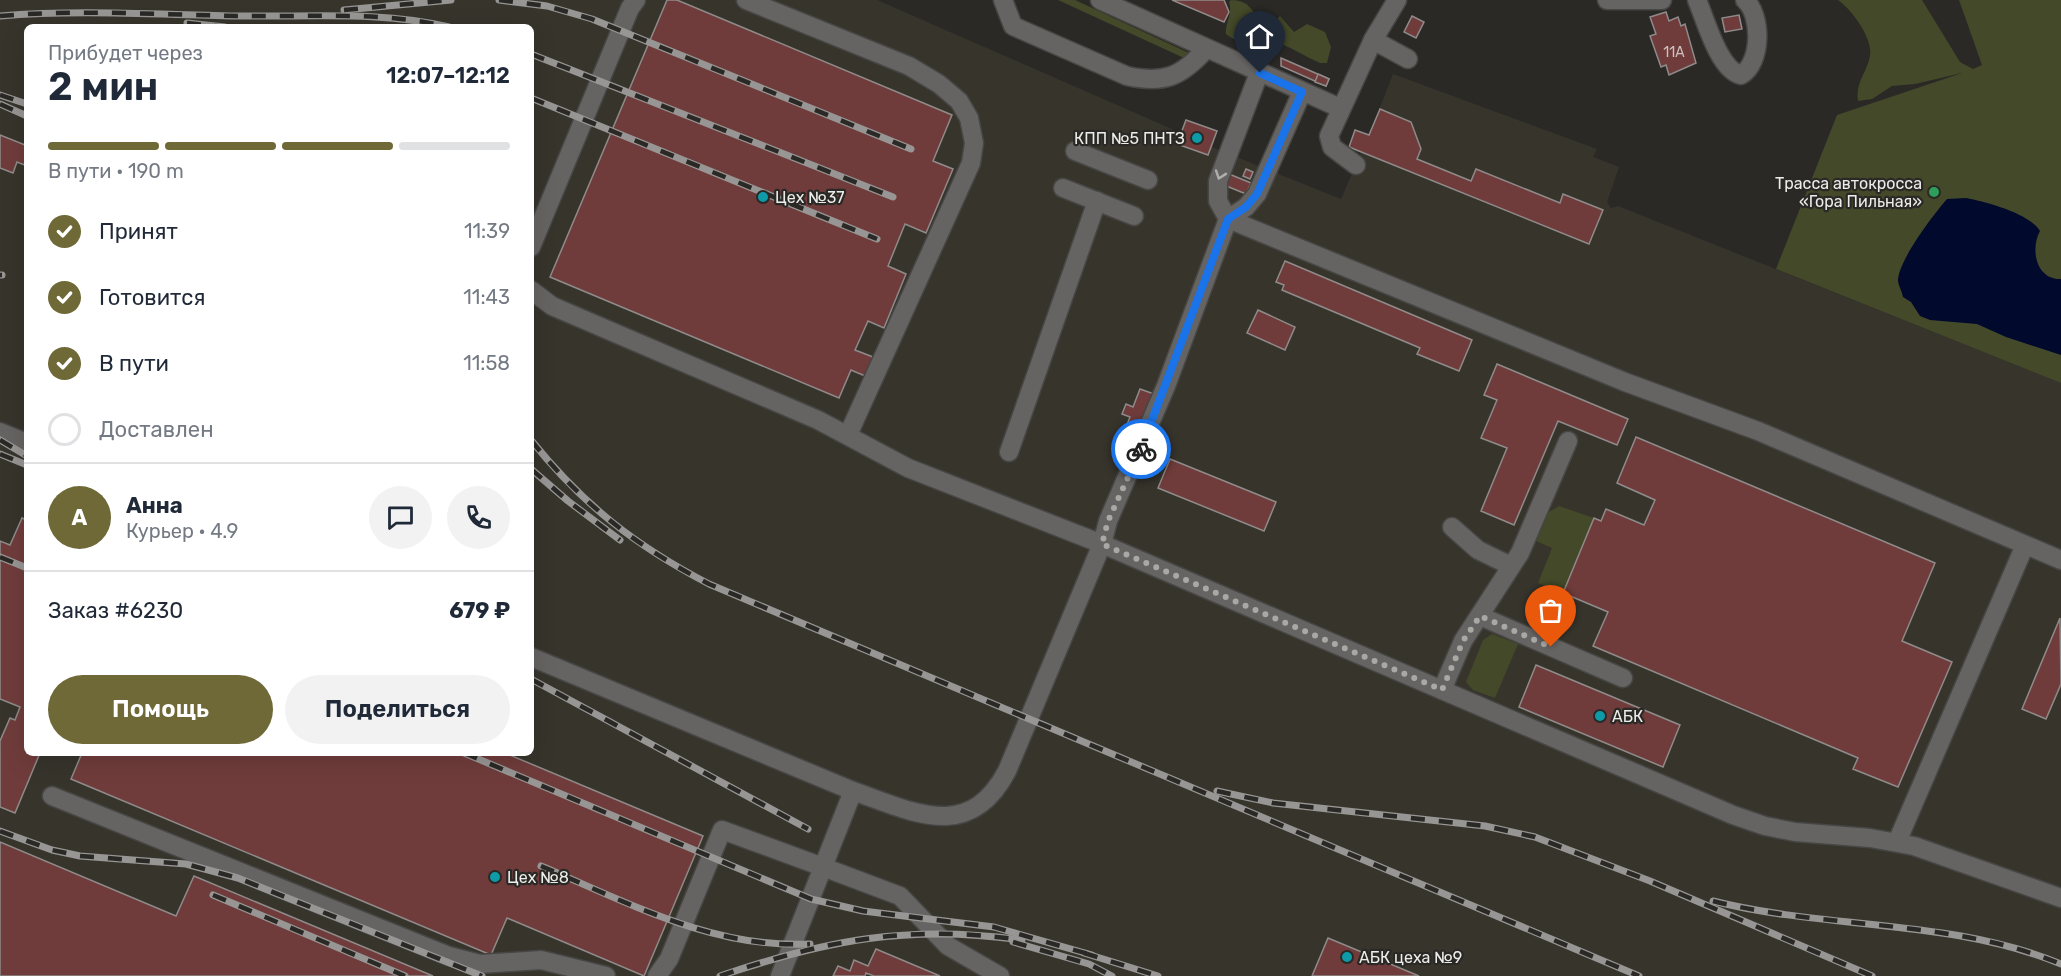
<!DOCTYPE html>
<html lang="ru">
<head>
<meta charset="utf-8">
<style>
	body { margin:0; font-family:Rubik,sans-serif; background:#f2f2f3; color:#1f2937; height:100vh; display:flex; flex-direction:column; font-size:22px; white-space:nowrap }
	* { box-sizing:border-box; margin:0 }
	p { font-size:20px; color:#747a83 }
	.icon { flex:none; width:33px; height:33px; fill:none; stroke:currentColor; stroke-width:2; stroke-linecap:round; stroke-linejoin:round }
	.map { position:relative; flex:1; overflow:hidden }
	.panel { position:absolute; left:24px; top:24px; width:510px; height:732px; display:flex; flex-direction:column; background:#fff; border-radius:9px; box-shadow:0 6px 24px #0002 }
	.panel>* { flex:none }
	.pin { position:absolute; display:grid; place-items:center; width:51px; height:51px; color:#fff; margin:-62px -26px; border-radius:50% 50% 50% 0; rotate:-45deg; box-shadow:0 0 6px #0007 }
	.pin .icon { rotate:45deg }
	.courier { position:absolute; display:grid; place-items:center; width:60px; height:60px; margin:-30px; border:4px solid #1a73e8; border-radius:50%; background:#fff; color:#222; box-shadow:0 2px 8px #0007 }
	.headline em { font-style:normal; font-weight:600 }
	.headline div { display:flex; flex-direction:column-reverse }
	.headline { display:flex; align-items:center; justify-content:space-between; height:102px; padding:0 24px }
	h1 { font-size:39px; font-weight:600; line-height:45px }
	.bar { display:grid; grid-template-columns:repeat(4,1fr); gap:9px 6px; align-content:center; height:72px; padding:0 24px }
	.bar i { height:8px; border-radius:4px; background:#e0e1e3 }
	.bar .active { background:#6e6937 }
	.bar p { grid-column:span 4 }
	.line { display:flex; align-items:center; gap:15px; padding:0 24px; border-top:2px solid #e0e1e3 }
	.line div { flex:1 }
	.round { display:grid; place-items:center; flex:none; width:63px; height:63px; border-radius:32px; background:#f2f2f3 }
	ol { padding:0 24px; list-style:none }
	li { display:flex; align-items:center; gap:18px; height:66px }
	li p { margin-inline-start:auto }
	li .icon { padding:6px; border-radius:50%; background:#6e6937; color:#fff; stroke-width:4 }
	li:last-child { color:#747a83 }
	li i { width:33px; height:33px; border:3px solid #e0e1e3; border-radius:50% }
	.cta { display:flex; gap:12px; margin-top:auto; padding:12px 24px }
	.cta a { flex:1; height:69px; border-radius:36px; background:#6e6937; color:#fff; font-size:24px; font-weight:600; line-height:69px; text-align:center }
	.cta a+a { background:#f2f2f3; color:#1f2937 }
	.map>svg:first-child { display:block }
</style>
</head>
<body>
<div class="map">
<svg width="2061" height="976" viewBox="0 0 2061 976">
	<rect width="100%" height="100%" fill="#2a2926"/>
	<path fill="#37342c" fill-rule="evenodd" d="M0 0H877L1181 133 1186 120 1217 131 1212 147 1341 199 1361 153 1349 147 1355 130 1369 135 1393 74 1597 149 1593 157 1619 167 1607 202 1611 208 1618 206 2061 383V976H0ZM27 27H531V753H27Z"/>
	<g fill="#444929">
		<polygon points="1058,0 1075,0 1189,53 1184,58"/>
		<path d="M1231 0C1249 0 1256 12 1258 27L1268 28 1280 16 1294 32 1307 24 1325 32 1331 47 1327 63H1320C1304 56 1288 45 1272 41 1255 36 1241 47 1226 34 1225 22 1233 15 1229 2Z"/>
		<path d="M1838 0H1922L1960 62 1973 69 1982 65 1959 0H2061V383L1776 269 1837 115 1962 73 1915 84 1892 86 1872 99 1858 101C1855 82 1867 73 1870 56 1873 38 1852 10 1838 0Z"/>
		<polygon points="1559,506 1594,518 1563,593 1538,583 1552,548 1534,540 1547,513"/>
		<polygon points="1492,634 1518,644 1495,698 1473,690 1466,682 1483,640"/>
	</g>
	<path fill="#01092c" d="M1966 198C1986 202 2029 213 2040 231 2030 249 2036 280 2061 279V355L2006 337 1977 324 1930 320 1920 316 1911 302 1903 297C1902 291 1898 285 1898 280 1899 260 1933 215 1947 199Z"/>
	<g fill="#6f3c3b" stroke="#8f8b8b" stroke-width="1.5">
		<polygon points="667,0 677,0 952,115 933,161 953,169 926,233 905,224 888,266 906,274 884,328 868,321 855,350 873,357 865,376 851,370 839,398 550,277"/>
		<polygon points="1172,0 1224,0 1229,12 1224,22"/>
		<polygon points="1666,12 1669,21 1678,17 1681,26 1685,24 1696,63 1669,75 1666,65 1661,67 1650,36 1656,34 1650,17"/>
		<polygon points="1739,15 1742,29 1725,32 1722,18"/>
		<polygon points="1412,16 1424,22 1416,38 1404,32"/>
		<polygon points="1281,58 1329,79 1326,86 1281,66"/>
		<polygon points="1318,74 1329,79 1326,86 1315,82"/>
		<polygon points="1380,109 1411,122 1421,149 1417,159 1471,181 1476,169 1560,203 1563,194 1603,210 1589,244 1349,147 1355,130 1369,135"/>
		<polygon points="1186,120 1217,131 1208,155 1177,144"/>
		<polygon points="0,135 25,145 27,141 27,166 17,162 13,173 0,168"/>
		<polygon points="1246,169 1253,172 1250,179 1243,176"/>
		<polygon points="1229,174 1251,183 1246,194 1224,185"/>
		<polygon points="1285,261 1472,340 1459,371 1417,354 1420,348 1282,290 1284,285 1276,282"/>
		<polygon points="1258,310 1295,327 1285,350 1247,333"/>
		<polygon points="1497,364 1628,419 1617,445 1558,421 1514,525 1481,511 1507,448 1481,438 1497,400 1484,395"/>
		<polygon points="1140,389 1154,394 1136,443 1122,437 1130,417 1122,414 1126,404 1133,407"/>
		<polygon points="1636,437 1935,563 1902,641 1952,662 1898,787 1853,769 1858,758 1593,646 1608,612 1563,593 1594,518 1601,521 1606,509 1644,525 1655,500 1617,483"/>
		<polygon points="1170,459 1276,502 1264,531 1158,488"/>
		<polygon points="22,518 27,520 27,753 40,753 15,813 0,807 0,741 10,718 15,720 20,707 0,699 0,541 10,545"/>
		<polygon points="2060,618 2061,684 2046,719 2022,709"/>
		<polygon points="1536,665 1680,725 1663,767 1519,707"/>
		<polygon points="82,753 505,753 703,836 644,976 507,918 491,955 71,779"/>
		<polygon points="0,842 176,916 194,876 433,976 0,976"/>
		<polygon points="1328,938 1419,976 1312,976"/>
		<polygon points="876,949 940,976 874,976 866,973 865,976 833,976 838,966 850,971 854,960 868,966"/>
	</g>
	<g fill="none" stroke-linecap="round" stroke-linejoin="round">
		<defs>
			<g id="minor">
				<polyline points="746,0 909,66 939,84 959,101 969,118 974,143 971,163 848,435"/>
				<path d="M1003 0 1013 26 1127 76C1164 84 1181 77 1206 49"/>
				<polyline points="1100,0 1340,108"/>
				<polyline points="1607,0 1662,0"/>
				<path d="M1697 0C1706 21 1719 70 1741 75 1762 63 1762 15 1745 0"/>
				<polyline points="1373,40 1408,59"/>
				<polyline points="1259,73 1218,181 1218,201 1228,219 1625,382 1758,431 2061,560"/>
				<polyline points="1075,151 1148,180"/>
				<polyline points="1356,165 1332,147 1329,136 1373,40 1397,0"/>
				<polyline points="1063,188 1134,216"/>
				<polyline points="531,247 630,8 636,0"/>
				<polyline points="531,290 552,306 818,420 908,468 1102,544 1733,815 1765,826 1795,832 1870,838 1914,846 2061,898"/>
				<polyline points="0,432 27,443"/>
				<polyline points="1009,452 1097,201"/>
				<polyline points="1452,527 1478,550 1511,566"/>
				<polyline points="1480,616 1623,678"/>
				<path d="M531 657 853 791C913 812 969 843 1007 771L1102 544 1108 521 1166 386 1228 219 1246 207 1257 194 1302 92"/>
				<polyline points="1442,690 1463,641 1520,553 1568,441"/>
				<polyline points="853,791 823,867 900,896 948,946 1000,976"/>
				<polyline points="52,796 449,956 480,964 541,960 606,976"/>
				<polyline points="1897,842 2025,545"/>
				<polyline points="657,976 669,959 722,830 823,867 780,976"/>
			</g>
		</defs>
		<use href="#minor" stroke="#464644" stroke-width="21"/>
		<use href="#minor" stroke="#656462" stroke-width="18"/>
		<defs>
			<g id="rail">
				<polyline points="499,0 547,6 592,19 911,149"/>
				<polyline points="344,10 451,0"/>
				<path d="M0 16C80 9 163 15 243 16 311 17 383 11 449 27"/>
				<polyline points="187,23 225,27"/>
				<polyline points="531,54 893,197"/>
				<polyline points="0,95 27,104"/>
				<polyline points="531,98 877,239"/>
				<polyline points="0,104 27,116"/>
				<polyline points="0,275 2,275"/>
				<polyline points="0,440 27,456"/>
				<path d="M531 440C583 505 636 546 709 584L1639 976"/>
				<polyline points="0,454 27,465"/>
				<polyline points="531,469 568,501 620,540"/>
				<polyline points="0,557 27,568"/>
				<polyline points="531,679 808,829"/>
				<polyline points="464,753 811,899 863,911 994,927 1092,955"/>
				<polyline points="1217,791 1273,803 1485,826 1535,837 1650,881 1872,976"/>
				<polyline points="0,831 52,850 80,856 186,864 238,878 482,976"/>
				<path d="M541 866C627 902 713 949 810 944"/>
				<polyline points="213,895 405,976"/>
				<path d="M1713 901C1828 930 1950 918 2061 964"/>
				<polyline points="1013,942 1089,964 1112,976"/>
				<polyline points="1084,953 1158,976"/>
				<path d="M720 976C826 940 910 924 1022 940"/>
			</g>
		</defs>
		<use href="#rail" stroke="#979694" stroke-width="7"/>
		<use href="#rail" stroke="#2a2926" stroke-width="4.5" stroke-dasharray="14" stroke-linecap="butt"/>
	</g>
	<defs><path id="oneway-chevron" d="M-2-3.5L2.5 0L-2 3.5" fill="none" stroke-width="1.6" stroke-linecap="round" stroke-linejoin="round" transform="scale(1.5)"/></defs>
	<use stroke="#afafad" href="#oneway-chevron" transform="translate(1220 175) rotate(109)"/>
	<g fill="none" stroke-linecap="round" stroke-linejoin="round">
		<polyline stroke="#a8a8a5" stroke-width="6" stroke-dasharray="0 10.8" points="1141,449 1108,521 1102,544 1442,690 1463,641 1480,616 1551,647"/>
		<polyline stroke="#1a73e8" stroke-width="8" points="1141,449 1228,219 1246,207 1257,194 1302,92 1260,73"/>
	</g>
	<g fill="#0f9aa8" stroke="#2a2926" stroke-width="2">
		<circle cx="1197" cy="138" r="6"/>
		<circle cx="763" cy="197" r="6"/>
		<circle cx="1600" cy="716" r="6"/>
		<circle cx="495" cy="877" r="6"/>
		<circle cx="1347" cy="957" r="6"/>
	</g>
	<circle fill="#2e9e5b" stroke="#2a2926" stroke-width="2" cx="1934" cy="192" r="6"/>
	<g text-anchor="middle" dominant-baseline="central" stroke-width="4.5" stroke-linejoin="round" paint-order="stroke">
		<g font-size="14" fill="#cdc0be">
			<text x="1674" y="52">11А</text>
		</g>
		<g font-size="16" fill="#ececea" stroke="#2a2926" text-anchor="start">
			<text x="1185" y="138" text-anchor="end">КПП №5 ПНТЗ</text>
			<text x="1922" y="183" text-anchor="end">Трасса автокросса<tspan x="1922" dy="18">«Гора Пильная»</tspan></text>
			<text x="775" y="197">Цех №37</text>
			<text x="1612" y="716">АБК</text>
			<text x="507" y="877">Цех №8</text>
			<text x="1359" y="957">АБК цеха №9</text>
		</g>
	</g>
</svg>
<div class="pin" style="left:1551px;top:647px;background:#ea580c"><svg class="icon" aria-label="bag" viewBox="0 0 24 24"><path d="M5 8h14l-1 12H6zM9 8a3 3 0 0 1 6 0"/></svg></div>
<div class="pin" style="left:1260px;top:73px;background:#1f2937"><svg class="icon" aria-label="home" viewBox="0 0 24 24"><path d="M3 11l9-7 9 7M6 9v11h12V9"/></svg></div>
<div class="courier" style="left:1141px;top:449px"><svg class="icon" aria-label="bike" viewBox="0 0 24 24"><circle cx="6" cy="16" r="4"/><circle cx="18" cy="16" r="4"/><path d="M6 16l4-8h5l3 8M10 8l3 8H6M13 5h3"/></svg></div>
<section class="panel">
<div class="headline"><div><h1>2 мин</h1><p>Прибудет через</p></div><em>12:07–12:12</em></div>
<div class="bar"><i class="active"></i><i class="active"></i><i class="active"></i><i></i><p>В пути · 190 m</p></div>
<ol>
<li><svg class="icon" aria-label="check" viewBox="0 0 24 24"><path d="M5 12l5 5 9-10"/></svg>Принят<p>11:39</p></li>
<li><svg class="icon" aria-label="check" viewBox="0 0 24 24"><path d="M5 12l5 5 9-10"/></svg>Готовится<p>11:43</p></li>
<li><svg class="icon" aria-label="check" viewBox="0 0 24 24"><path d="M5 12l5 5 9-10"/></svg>В пути<p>11:58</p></li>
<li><i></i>Доставлен</li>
</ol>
<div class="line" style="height:108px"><b class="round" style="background:#6e6937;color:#fff">А</b><div><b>Анна</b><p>Курьер · 4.9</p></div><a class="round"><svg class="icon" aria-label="chat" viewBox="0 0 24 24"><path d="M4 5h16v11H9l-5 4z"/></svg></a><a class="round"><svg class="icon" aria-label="phone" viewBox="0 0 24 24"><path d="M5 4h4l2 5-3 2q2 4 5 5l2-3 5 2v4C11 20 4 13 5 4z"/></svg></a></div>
<div class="line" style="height:78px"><div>Заказ #6230</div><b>679 ₽</b></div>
<div class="cta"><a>Помощь</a><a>Поделиться</a></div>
</section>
</div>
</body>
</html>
